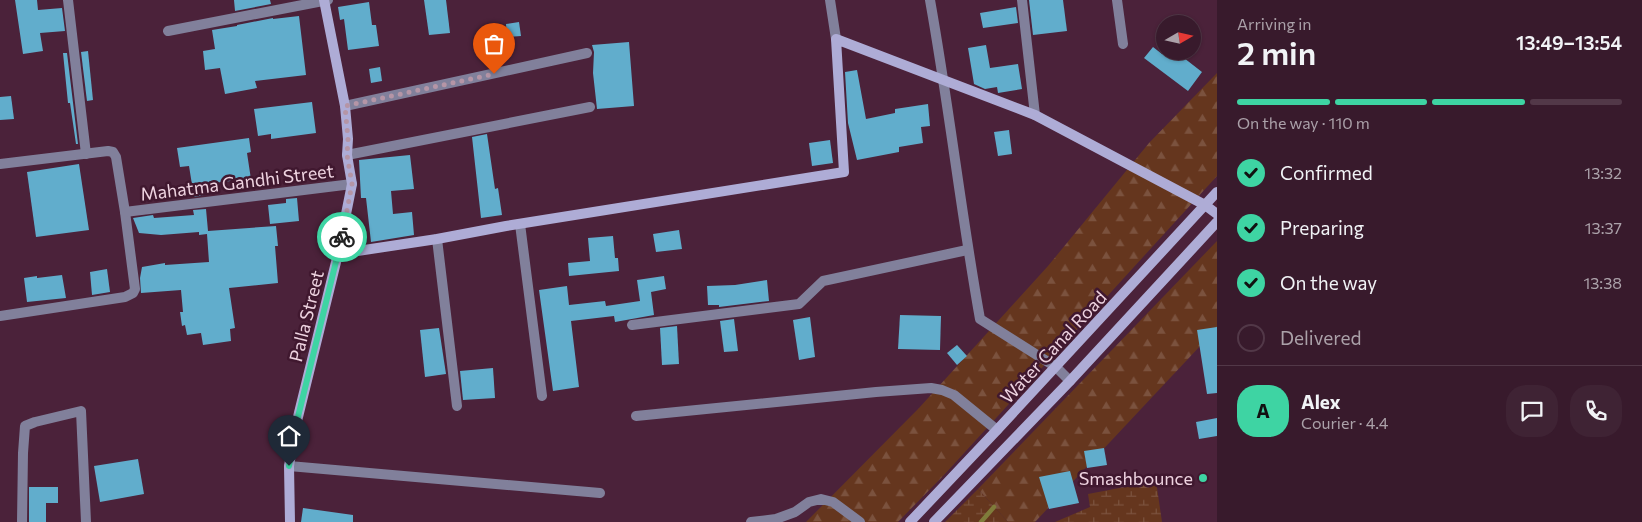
<!DOCTYPE html>
<html lang="en">
<head>
<meta charset="utf-8">
<style>
	body { margin:0; font-family:Commissioner,sans-serif; background:#3f2334; color:#f1f3f6; height:100vh; display:flex; flex-direction:column; font-size:19px; white-space:nowrap }
	* { box-sizing:border-box; margin:0 }
	p { font-size:16px; color:#aba1a9 }
	.icon { flex:none; width:28px; height:28px; fill:none; stroke:currentColor; stroke-width:2; stroke-linecap:round; stroke-linejoin:round }
	.map { position:relative; flex:1; overflow:hidden }
	.details { display:flex; flex-direction:column; background:#381a2c; width:425px }
	.details>* { flex:none }
	.needle { width:32px; rotate:81deg }
	.fabs { position:absolute; left:1156px; top:15px; display:grid; gap:10px }
	.fabs a { display:grid; place-items:center; width:45px; height:45px; border-radius:50%; background:#381a2c; box-shadow:0 1px 4px #0004,0 0 0 1px #523848; font-size:25px }
	.pin { position:absolute; display:grid; place-items:center; width:42px; height:42px; color:#fff; margin:-51px -21px; border-radius:50% 50% 50% 0; rotate:-45deg; box-shadow:0 0 5px #0007 }
	.pin .icon { rotate:45deg }
	.courier { position:absolute; display:grid; place-items:center; width:50px; height:50px; margin:-25px; border:4px solid #3ed4a3; border-radius:50%; background:#fff; color:#222; box-shadow:0 1px 6px #0007 }
	.head em { font-style:normal; font-weight:600 }
	.head div { display:flex; flex-direction:column-reverse }
	.head { display:flex; align-items:center; justify-content:space-between; height:85px; padding:0 20px }
	h1 { font-size:32px; font-weight:600; line-height:38px }
	.bar { display:grid; grid-template-columns:repeat(4,1fr); gap:8px 5px; align-content:center; height:60px; padding:0 20px }
	.bar i { height:6px; border-radius:4px; background:#523848 }
	.bar .on { background:#3ed4a3 }
	.bar p { grid-column:span 4 }
	.line { display:flex; align-items:center; gap:12px; padding:0 20px; border-top:1px solid #523848 }
	.line div { flex:1 }
	.round { display:grid; place-items:center; flex:none; width:52px; height:52px; border-radius:20px; background:#3f2334 }
	ol { padding:0 20px; list-style:none }
	li { display:flex; align-items:center; gap:15px; height:55px }
	li p { margin-inline-start:auto }
	li .icon { padding:5px; border-radius:50%; background:#3ed4a3; color:#111; stroke-width:4 }
	li:last-child { color:#aba1a9 }
	li i { width:28px; height:28px; border:2px solid #523848; border-radius:50% }
	main { display:flex; flex:1; min-height:0 }
	.map>svg:first-child { display:block }
</style>
</head>
<body>
<main>
<div class="map">
<svg width="1217" height="522" viewBox="0 0 1217 522">
	<defs>
		<pattern id="forest-firs" width="22" height="20" patternUnits="userSpaceOnUse" patternTransform="scale(1.25)"><rect width="22" height="20" fill="#65361e"/><path d="M5 1l3.5 6h-7zM16 11l3.5 6h-7z" fill="#7b523e"/></pattern>
		<pattern id="wetland-marsh" width="20" height="14" patternUnits="userSpaceOnUse" patternTransform="scale(1.25)"><rect width="20" height="14" fill="#65361e"/><path d="M1 5h8M5 5V1M11 12h8M15 12V8" fill="none" stroke="#7b523e"/></pattern>
	</defs>
	<rect width="100%" height="100%" fill="#4b223a"/>
	<g fill="url(#forest-firs)">
		<polygon points="1217,73 1217,176 944,475 898,522 806,522 919,408 1048,266 1149,143"/>
		<polygon points="1217,241 1217,328 1035,522 1008,522 978,489"/>
	</g>
	<g fill="url(#wetland-marsh)">
		<polygon points="1156,481 1162,522 1055,522 1090,507 1088,494"/>
		<polygon points="978,489 1008,522 945,522"/>
	</g>
	<g fill="none" stroke-linecap="round" stroke-linejoin="round">
		<polyline stroke="#7f7c3b" stroke-width="4.5" points="981,522 994,507"/>
	</g>
	<g fill="#61adcc">
		<polygon points="15,0 37,0 38,10 62,8 65,31 40,33 43,51 23,54"/>
		<polygon points="234,0 270,0 271,4 235,11"/>
		<polygon points="424,0 446,0 450,33 429,35"/>
		<polygon points="1029,0 1063,0 1067,31 1033,35"/>
		<polygon points="369,2 372,25 376,25 379,46 348,50 344,19 340,20 338,7"/>
		<polygon points="1016,7 1018,23 983,28 980,13"/>
		<polygon points="299,16 306,75 255,81 257,88 225,94 220,68 205,70 203,51 215,49 212,30 237,26 237,25 273,18 273,19"/>
		<polygon points="519,22 521,36 507,37 506,24"/>
		<polygon points="629,42 634,106 597,109 593,73 594,52 592,45"/>
		<polygon points="986,45 990,68 1018,64 1022,89 998,93 997,87 985,89 974,84 968,48"/>
		<polygon points="1153,47 1162,54 1165,51 1175,51 1202,72 1188,91 1144,58"/>
		<polygon points="88,51 93,100 87,101 81,52"/>
		<polygon points="63,53 67,53 78,144 76,144 70,103 68,103"/>
		<polygon points="380,67 382,81 371,83 369,69"/>
		<polygon points="857,70 866,119 895,113 895,109 928,104 930,126 921,127 923,143 899,147 899,152 857,160 848,123 845,72"/>
		<polygon points="11,96 14,119 0,120 0,97"/>
		<polygon points="312,102 316,133 271,139 271,134 258,136 254,109"/>
		<polygon points="1009,130 1012,154 998,156 994,132"/>
		<polygon points="487,134 495,189 498,188 502,215 481,218 472,137"/>
		<polygon points="249,138 251,152 247,153 252,186 240,187 239,180 213,183 214,192 205,193 205,195 194,197 189,166 180,167 177,148"/>
		<polygon points="830,140 833,163 812,166 809,143"/>
		<polygon points="410,155 414,189 391,191 393,214 412,212 414,235 371,242 366,198 361,198 359,160"/>
		<polygon points="79,164 89,230 36,237 27,172"/>
		<polygon points="297,198 299,221 270,224 268,205 286,203 286,199"/>
		<polygon points="206,209 208,231 276,226 278,246 275,246 278,283 229,288 235,328 230,329 231,341 203,345 201,333 187,335 185,325 182,326 180,312 183,312 181,290 141,293 140,278 142,267 165,263 165,265 209,262 207,234 199,235 199,232 161,235 139,233 133,218 153,215 154,218 194,215 193,210"/>
		<polygon points="679,230 682,249 656,252 653,234"/>
		<polygon points="613,236 615,258 618,258 619,271 569,276 568,263 590,261 588,238"/>
		<polygon points="107,269 110,292 92,295 90,272"/>
		<polygon points="62,275 66,298 27,302 24,278 37,276 37,278"/>
		<polygon points="664,276 666,289 651,292 654,315 615,322 614,316 571,321 579,387 553,391 539,290 567,286 569,305 605,301 606,306 640,301 637,280"/>
		<polygon points="767,280 769,301 719,307 719,305 708,305 707,286 735,285"/>
		<polygon points="900,315 941,316 940,350 898,349"/>
		<polygon points="810,317 815,357 799,360 793,320"/>
		<polygon points="734,319 738,351 724,352 720,321"/>
		<polygon points="677,326 679,364 662,365 660,328"/>
		<polygon points="1217,327 1217,393 1207,394 1197,330"/>
		<polygon points="439,328 446,374 425,377 420,330"/>
		<polygon points="957,345 967,356 957,365 947,353"/>
		<polygon points="493,368 495,398 463,400 460,371"/>
		<polygon points="1217,418 1217,436 1199,439 1196,422"/>
		<polygon points="1104,448 1107,465 1087,468 1084,451"/>
		<polygon points="138,459 144,494 100,502 94,466"/>
		<polygon points="1070,471 1079,503 1049,509 1039,477"/>
		<polygon points="29,487 58,487 58,503 46,503 46,522 29,522"/>
		<polygon points="303,508 353,515 353,522 301,522"/>
	</g>
	<g fill="none" stroke-linecap="round" stroke-linejoin="round">
		<g stroke="#81809b" stroke-width="10">
			<polyline points="68,0 86,154"/>
			<polyline points="830,0 836,39"/>
			<path d="M930 0C949 106 961 213 980 319L1056 367 1070 381"/>
			<polyline points="1022,0 1035,115"/>
			<polyline points="1117,0 1123,44"/>
			<polyline points="168,31 328,0"/>
			<polyline points="345,106 587,53"/>
			<polyline points="347,155 590,107"/>
			<polyline points="0,164 108,151 113,152 116,157 125,212 135,289 133,293 125,297 0,316"/>
			<polyline points="125,212 352,184"/>
			<polyline points="520,224 542,396"/>
			<polyline points="437,239 457,406"/>
			<polyline points="632,325 799,304 823,281 967,250"/>
			<polyline points="636,416 876,392 931,388 942,390 954,395 997,430"/>
			<polyline points="289,466 600,493"/>
			<polyline points="22,522 23,453 25,426 35,422 81,411 86,522"/>
			<polyline points="751,522 776,519 795,512 809,502 821,499 833,502 860,522"/>
		</g>
		<g stroke="#aeacd6" stroke-width="10">
			<polyline points="338,254 437,239 506,226 844,172 836,39 1035,115 1205,205 1217,214"/>
			<polyline points="290,522 289,466 296,425 338,254 352,184 347,155 348,139 345,106 324,0"/>
			<polyline points="910,522 997,430 1217,192"/>
			<polyline points="934,522 1070,381 1217,222"/>
		</g>
	</g>
	<g fill="none" stroke-linecap="round" stroke-linejoin="round">
		<polyline stroke="#b595a6" stroke-width="5" stroke-dasharray="0 9" points="342,237 352,184 347,155 348,139 345,106 494,74"/>
		<polyline stroke="#3ed4a3" stroke-width="6" points="289,466 296,425 342,237"/>
	</g>
	<circle fill="#3ed4a3" stroke="#40182f" stroke-width="2" cx="1203" cy="478" r="5"/>
	<g text-anchor="middle" dominant-baseline="central" stroke-width="5" stroke-linejoin="round" paint-order="stroke">
		<g font-size="18" fill="#eed3e0" stroke="#40182f">
			<text transform="translate(237 182) rotate(-7)">Mahatma Gandhi Street</text>
			<text transform="translate(306 316) rotate(-76)">Palla Street</text>
			<text transform="translate(1053 347) rotate(-47)">Water Canal Road</text>
		</g>
		<g font-size="18" fill="#eed3e0" stroke="#40182f" text-anchor="end">
			<text x="1193" y="478">Smashbounce</text>
		</g>
	</g>
</svg>
<div class="fabs">
<a><svg class="needle" viewBox="-14 -14 28 28"><path d="M0-13l5 13h-10z" fill="#e53935"/><path d="M0 13l5-13h-10z" fill="#aba1a9"/></svg></a>
</div>
<div class="pin" style="left:494px;top:74px;background:#ea580c"><svg class="icon" aria-label="bag" viewBox="0 0 24 24"><path d="M5 8h14l-1 12H6zM9 8a3 3 0 0 1 6 0"/></svg></div>
<div class="pin" style="left:289px;top:466px;background:#1f2937"><svg class="icon" aria-label="home" viewBox="0 0 24 24"><path d="M3 11l9-7 9 7M6 9v11h12V9"/></svg></div>
<div class="courier" style="left:342px;top:237px"><svg class="icon" aria-label="bike" viewBox="0 0 24 24"><circle cx="6" cy="16" r="4"/><circle cx="18" cy="16" r="4"/><path d="M6 16l4-8h5l3 8M10 8l3 8H6M13 5h3"/></svg></div>
</div>
<section class="details">
<div class="head"><div><h1>2 min</h1><p>Arriving in</p></div><em>13:49–13:54</em></div>
<div class="bar"><i class="on"></i><i class="on"></i><i class="on"></i><i></i><p>On the way · 110 m</p></div>
<ol>
<li><svg class="icon" aria-label="check" viewBox="0 0 24 24"><path d="M5 12l5 5 9-10"/></svg>Confirmed<p>13:32</p></li>
<li><svg class="icon" aria-label="check" viewBox="0 0 24 24"><path d="M5 12l5 5 9-10"/></svg>Preparing<p>13:37</p></li>
<li><svg class="icon" aria-label="check" viewBox="0 0 24 24"><path d="M5 12l5 5 9-10"/></svg>On the way<p>13:38</p></li>
<li><i></i>Delivered</li>
</ol>
<div class="line" style="height:90px"><b class="round" style="background:#3ed4a3;color:#111">A</b><div><b>Alex</b><p>Courier · 4.4</p></div><a class="round"><svg class="icon" aria-label="chat" viewBox="0 0 24 24"><path d="M4 5h16v11H9l-5 4z"/></svg></a><a class="round"><svg class="icon" aria-label="phone" viewBox="0 0 24 24"><path d="M5 4h4l2 5-3 2q2 4 5 5l2-3 5 2v4C11 20 4 13 5 4z"/></svg></a></div>
</section>
</main>
</body>
</html>
